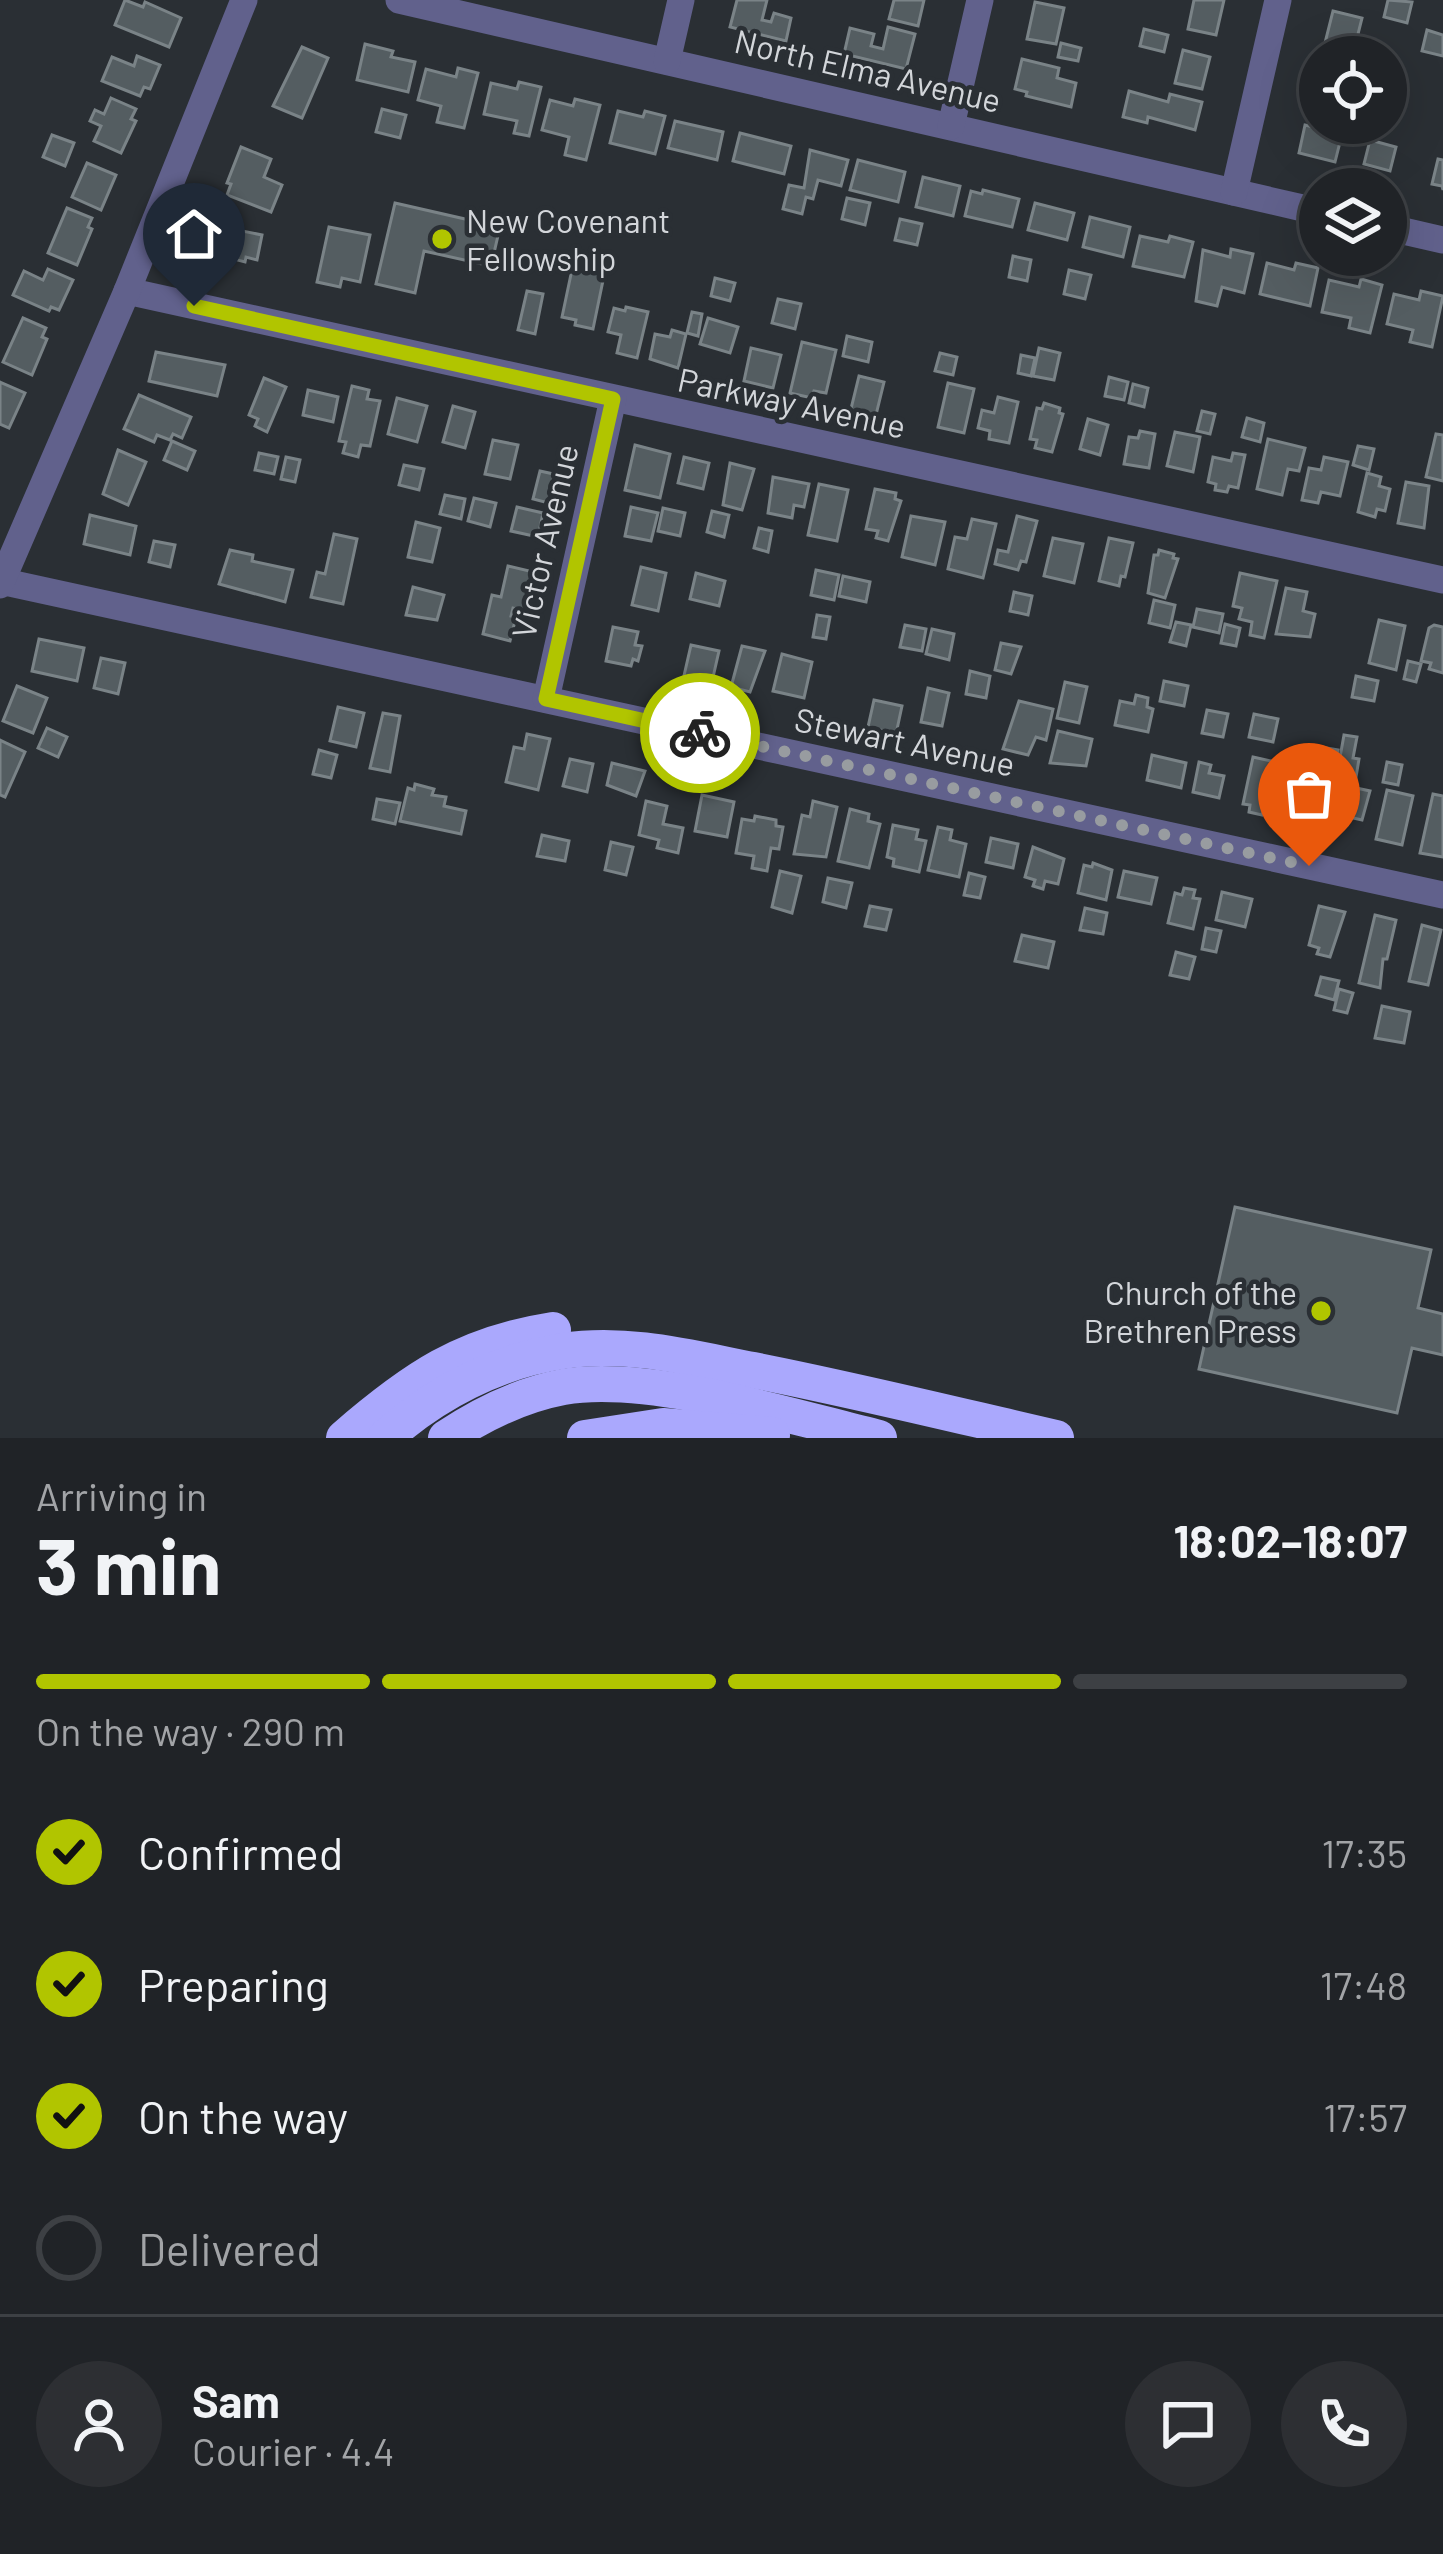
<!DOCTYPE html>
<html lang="en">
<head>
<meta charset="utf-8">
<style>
	body { margin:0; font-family:Barlow,sans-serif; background:#2d2f33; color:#f1f3f6; height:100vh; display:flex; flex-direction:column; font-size:45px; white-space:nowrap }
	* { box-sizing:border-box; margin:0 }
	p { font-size:39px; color:#a2a4a7 }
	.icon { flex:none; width:66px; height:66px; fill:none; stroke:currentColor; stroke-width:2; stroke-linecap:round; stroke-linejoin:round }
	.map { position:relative; height:1438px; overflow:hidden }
	.drawer { display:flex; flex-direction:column; background:#202327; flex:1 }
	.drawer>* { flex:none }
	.buttons { position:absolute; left:1299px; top:36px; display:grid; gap:24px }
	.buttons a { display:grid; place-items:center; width:108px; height:108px; border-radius:50%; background:#202327; box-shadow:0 12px 48px #0002,0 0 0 3px #3d4044; font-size:60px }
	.pin { position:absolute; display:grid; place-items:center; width:102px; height:102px; color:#fff; margin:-123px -51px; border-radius:50% 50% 50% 0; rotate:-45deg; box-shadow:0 0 12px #0007 }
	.pin .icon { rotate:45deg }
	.courier { position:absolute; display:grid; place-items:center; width:120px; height:120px; margin:-60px; border:9px solid #b1c500; border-radius:50%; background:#fff; color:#222; box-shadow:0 3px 15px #0007 }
	.head em { font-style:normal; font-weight:700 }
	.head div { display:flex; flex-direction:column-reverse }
	.head { display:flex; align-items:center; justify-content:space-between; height:204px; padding:0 36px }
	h1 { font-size:78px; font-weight:700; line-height:90px }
	.bar { display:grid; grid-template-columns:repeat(4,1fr); gap:18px 12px; align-content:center; height:144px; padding:0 36px }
	.bar i { height:15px; border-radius:9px; background:#3d4044 }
	.bar .active { background:#b1c500 }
	.bar p { grid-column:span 4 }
	.line { display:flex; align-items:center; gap:30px; padding:0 36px; border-top:3px solid #3d4044 }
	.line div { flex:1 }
	.round { display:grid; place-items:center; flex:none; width:126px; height:126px; border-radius:63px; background:#2d2f33 }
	ol { padding:0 36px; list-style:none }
	li { display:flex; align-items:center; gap:36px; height:132px }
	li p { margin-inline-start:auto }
	li .icon { padding:12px; border-radius:50%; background:#b1c500; color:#111; stroke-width:4 }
	li:last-child { color:#a2a4a7 }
	li i { width:66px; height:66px; border:6px solid #3d4044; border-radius:50% }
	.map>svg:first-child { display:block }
</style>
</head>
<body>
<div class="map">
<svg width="1443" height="1438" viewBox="0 0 1443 1438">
	<rect width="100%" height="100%" fill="#2a2f34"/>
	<g fill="#545d61" stroke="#7a8387" stroke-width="3">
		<polygon points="125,0 143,7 145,2 181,18 169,47 115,25"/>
		<polygon points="737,0 767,0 762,20 771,22 774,13 791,18 786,41 730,27"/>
		<polygon points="894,0 924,0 918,26 889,19"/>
		<polygon points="1194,0 1224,0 1216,35 1188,29"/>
		<polygon points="1388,0 1412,2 1407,23 1384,17"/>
		<polygon points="1035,2 1064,8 1056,44 1027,39"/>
		<polygon points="1333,11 1362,18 1353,54 1324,47"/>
		<polygon points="888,27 915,34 906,69 844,54 850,28 874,34 871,46 883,49"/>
		<polygon points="1144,29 1168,35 1164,52 1140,46"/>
		<polygon points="1427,30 1443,35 1443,56 1422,51"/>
		<polygon points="1061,43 1081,48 1078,61 1058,57"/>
		<polygon points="365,44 393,51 391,57 415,62 408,92 357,80"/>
		<polygon points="302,47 328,58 302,118 273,106"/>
		<polygon points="1183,50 1210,57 1202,89 1175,83"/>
		<polygon points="137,56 160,65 150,89 144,87 140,96 102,81 112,57 134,66"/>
		<polygon points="1022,59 1059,68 1057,78 1076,83 1071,107 1026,96 1027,92 1015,89"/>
		<polygon points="458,68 478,73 464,128 437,122 441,106 418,100 426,69 456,77"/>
		<polygon points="1320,73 1320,117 1307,114"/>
		<polygon points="519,82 541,87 529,136 514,133 517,121 484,114 491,83 517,89"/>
		<polygon points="1129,91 1168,102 1170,94 1202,102 1195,130 1148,117 1147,123 1123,117"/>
		<polygon points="111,98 136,109 131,119 136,121 121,153 94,141 101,126 90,121 95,110 104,114"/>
		<polygon points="575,99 600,105 586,160 565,155 569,137 542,130 550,100 573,106"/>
		<polygon points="382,109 406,115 400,138 376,132"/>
		<polygon points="618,111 643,117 645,111 665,116 655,154 610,143"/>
		<polygon points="675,121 723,132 717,160 668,148"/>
		<polygon points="1305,125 1342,134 1335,162 1299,153"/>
		<polygon points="740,133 791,146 784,174 733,161"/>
		<polygon points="52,135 74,143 65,166 43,157"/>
		<polygon points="1370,140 1396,147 1390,171 1364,164"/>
		<polygon points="241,147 271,159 264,177 282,185 271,212 227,195 231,184 227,183"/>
		<polygon points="810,150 848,160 841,186 818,180 813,199 806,197 802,214 783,209 789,185 804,188"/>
		<polygon points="1438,159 1443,160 1443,190 1442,186 1432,184"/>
		<polygon points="858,160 905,172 898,202 850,190"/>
		<polygon points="87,163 116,175 101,210 72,197"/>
		<polygon points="923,177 960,186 953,216 916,207"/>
		<polygon points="983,190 1019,199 1012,227 965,216 971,191 982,194"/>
		<polygon points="847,198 870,203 865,225 842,219"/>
		<polygon points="395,203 500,227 491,266 424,251 415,293 376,284"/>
		<polygon points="1035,203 1074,213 1067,240 1028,230"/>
		<polygon points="67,208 92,218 88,227 92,229 77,265 48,253"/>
		<polygon points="1090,217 1130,227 1123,257 1083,247"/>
		<polygon points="900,219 922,224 917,245 895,240"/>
		<polygon points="212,225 262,235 257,260 246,257 245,262 207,252"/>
		<polygon points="329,227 370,235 360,282 342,278 340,287 317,282"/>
		<polygon points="1140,236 1168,242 1170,236 1193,242 1184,277 1133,266"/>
		<polygon points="1231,249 1253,254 1244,293 1222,287 1217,306 1196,301 1203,250 1230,257"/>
		<polygon points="1013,256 1031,260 1027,281 1009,277"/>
		<polygon points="574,260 606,266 593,329 575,325 576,320 562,317"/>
		<polygon points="1267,263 1294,270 1296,263 1318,268 1310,306 1260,294"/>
		<polygon points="48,269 73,280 59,310 51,307 49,311 13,295 24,271 43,280"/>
		<polygon points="1069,270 1091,275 1085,299 1064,294"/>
		<polygon points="715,278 735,283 730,301 711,296"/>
		<polygon points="1361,279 1382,285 1370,333 1349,328 1351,318 1322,312 1329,280 1359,287"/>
		<polygon points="527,291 543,294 535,334 518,330"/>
		<polygon points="1421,291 1443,296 1432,347 1410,342 1413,330 1387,324 1394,294 1419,300"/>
		<polygon points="778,299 801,304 795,329 772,323"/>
		<polygon points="626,307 648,312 637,358 617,353 621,335 608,332 614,308 625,311"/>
		<polygon points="692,312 702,314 698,336 687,333"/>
		<polygon points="23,318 46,328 42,337 47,339 32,375 3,362"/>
		<polygon points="708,318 738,327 730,353 700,344"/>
		<polygon points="672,330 686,334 678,368 650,359 655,334 670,337"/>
		<polygon points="847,336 872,342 868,362 843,356"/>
		<polygon points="802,342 836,350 826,393 814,391 812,398 790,393"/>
		<polygon points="751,348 781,355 773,388 744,381"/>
		<polygon points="1039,348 1060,353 1054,380 1033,376"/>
		<polygon points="156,352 225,365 217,396 149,381"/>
		<polygon points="940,353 957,357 953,375 935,371"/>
		<polygon points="1021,355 1035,358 1031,376 1018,373"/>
		<polygon points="859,376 884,382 875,419 850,413"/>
		<polygon points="1109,377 1128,382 1124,400 1105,396"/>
		<polygon points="264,378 286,387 267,432 255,426 258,419 249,415"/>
		<polygon points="0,382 25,393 9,428 0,424"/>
		<polygon points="948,383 974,389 964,433 938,427"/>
		<polygon points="1133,384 1148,388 1144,407 1129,403"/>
		<polygon points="352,386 369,390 367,399 380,401 370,446 361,445 358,457 343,453 346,442 339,441"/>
		<polygon points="308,390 338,397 333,422 303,415"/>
		<polygon points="139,395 191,417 182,438 173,434 170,440 157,435 154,442 124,429"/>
		<polygon points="998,397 1018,402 1009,443 989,439 990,431 978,428 982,410 994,413"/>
		<polygon points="397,398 427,406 417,442 388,434"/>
		<polygon points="1044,403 1060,408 1059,413 1063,414 1052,452 1035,448 1037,440 1030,439 1037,408 1042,409"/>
		<polygon points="453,406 475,412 465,448 443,442"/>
		<polygon points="1202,411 1215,414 1210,434 1197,431"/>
		<polygon points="1247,418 1264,423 1260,442 1242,437"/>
		<polygon points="1088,419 1108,425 1100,455 1080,449"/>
		<polygon points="1140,431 1155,434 1149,468 1124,464 1129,437 1138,438"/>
		<polygon points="1175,432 1200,437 1193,472 1167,466"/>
		<polygon points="1436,434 1443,435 1443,481 1426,477"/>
		<polygon points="1268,439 1305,448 1299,471 1288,469 1282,495 1257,489"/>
		<polygon points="493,440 518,445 510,479 485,474"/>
		<polygon points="172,441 195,451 187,470 164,460"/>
		<polygon points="635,445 670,454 660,498 625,490"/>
		<polygon points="1358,446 1374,449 1369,470 1353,465"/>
		<polygon points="118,450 146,462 128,505 103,494"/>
		<polygon points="259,453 278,457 274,474 255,470"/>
		<polygon points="1233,453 1245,455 1238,488 1229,486 1227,492 1215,490 1216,484 1208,482 1213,457 1231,461"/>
		<polygon points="286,457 300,460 295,482 281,479"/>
		<polygon points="684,457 709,463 703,489 678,483"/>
		<polygon points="1324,457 1348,462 1340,496 1321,492 1318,503 1302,500 1309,468 1321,470"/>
		<polygon points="730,463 754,469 742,510 723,505"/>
		<polygon points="404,465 424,469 419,490 399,485"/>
		<polygon points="540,471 567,477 560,506 533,499"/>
		<polygon points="1367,473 1381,477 1379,486 1390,489 1385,511 1377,509 1375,517 1358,512"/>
		<polygon points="773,477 809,484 804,507 794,505 792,518 768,513"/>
		<polygon points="1406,482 1429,486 1424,528 1398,523"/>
		<polygon points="819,484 848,490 837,541 808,535"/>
		<polygon points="875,489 896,493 895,499 901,501 888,541 876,538 878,531 866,529"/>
		<polygon points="445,495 465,499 461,519 440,514"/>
		<polygon points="474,498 496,503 490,527 468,521"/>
		<polygon points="517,507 543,513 538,537 511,531"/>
		<polygon points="631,507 658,513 651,541 625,536"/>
		<polygon points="663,508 685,513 680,536 658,531"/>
		<polygon points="712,511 729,515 724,537 707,532"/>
		<polygon points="90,515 136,526 130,555 84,544"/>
		<polygon points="911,516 945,522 935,565 902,557"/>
		<polygon points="1017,516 1037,521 1026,562 1021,561 1018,570 995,564 998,550 1008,552"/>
		<polygon points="972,519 996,524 983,578 948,569 955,537 967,539"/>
		<polygon points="416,522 440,528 432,562 408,557"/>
		<polygon points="759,528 772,531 768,552 754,548"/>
		<polygon points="334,534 357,539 343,604 311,597 317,572 325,574"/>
		<polygon points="1053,538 1083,544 1074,583 1044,576"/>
		<polygon points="1109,538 1133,543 1125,577 1121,576 1119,586 1099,581"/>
		<polygon points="154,541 175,545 170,567 149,562"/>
		<polygon points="230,550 253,555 252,561 293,570 285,602 219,584"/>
		<polygon points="1159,550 1174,554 1173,558 1178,559 1165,598 1148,593 1154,555 1158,555"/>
		<polygon points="508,566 538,573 528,612 513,608 511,616 516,617 510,641 483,634 492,595 501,597"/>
		<polygon points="641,567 666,573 658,611 632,605"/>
		<polygon points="816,570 839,575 834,600 811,595"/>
		<polygon points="696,573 725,581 719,606 690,599"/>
		<polygon points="1240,573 1277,581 1264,638 1250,635 1252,622 1239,619 1242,608 1233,606"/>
		<polygon points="843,576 870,582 866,602 839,596"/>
		<polygon points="413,587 444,595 437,620 406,615"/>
		<polygon points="1286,588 1307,592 1303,611 1315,614 1310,637 1276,634"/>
		<polygon points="1014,592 1032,596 1028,615 1010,611"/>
		<polygon points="1154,600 1175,605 1170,628 1149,623"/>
		<polygon points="1197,609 1223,614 1219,633 1193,627"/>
		<polygon points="817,615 830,617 826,639 813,637"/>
		<polygon points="1379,620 1405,626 1396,670 1369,663"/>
		<polygon points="1176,622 1191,625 1186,646 1170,642"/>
		<polygon points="1225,624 1240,628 1236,646 1221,643"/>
		<polygon points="905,625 926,629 922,651 900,647"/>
		<polygon points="1434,625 1443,627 1443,673 1429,669 1431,663 1421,661 1429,628"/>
		<polygon points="613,627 638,632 635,645 642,646 638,661 633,659 631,666 606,661"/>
		<polygon points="932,629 954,634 949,660 926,654"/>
		<polygon points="39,639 84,648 77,681 32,671"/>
		<polygon points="1001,643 1021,647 1011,674 995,670"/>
		<polygon points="691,645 719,651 711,686 683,680"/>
		<polygon points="742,646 765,651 750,692 731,687"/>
		<polygon points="782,654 812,662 804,698 773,691"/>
		<polygon points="101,658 125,663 118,694 94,688"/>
		<polygon points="1408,661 1421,664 1416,682 1404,679"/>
		<polygon points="970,671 990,676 986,698 966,694"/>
		<polygon points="1356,676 1378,681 1374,701 1352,697"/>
		<polygon points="1164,681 1188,686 1184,706 1160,701"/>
		<polygon points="1065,682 1087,687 1079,723 1057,718"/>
		<polygon points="17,686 47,698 33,733 3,721"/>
		<polygon points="928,688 949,693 942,726 921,722"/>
		<polygon points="1136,695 1148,698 1147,707 1153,709 1148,732 1115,725 1120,701 1134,704"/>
		<polygon points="874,700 902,706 896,734 868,727"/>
		<polygon points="1019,701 1053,709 1046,740 1036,737 1028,755 1003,749"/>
		<polygon points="338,707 364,713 356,747 330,741"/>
		<polygon points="1207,710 1228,714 1223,737 1202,733"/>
		<polygon points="383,713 400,716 390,772 370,768"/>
		<polygon points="1254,714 1278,719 1273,742 1249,737"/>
		<polygon points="47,728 67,737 58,757 38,748"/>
		<polygon points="1058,731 1092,739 1086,766 1050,763"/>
		<polygon points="527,734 550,739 538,790 506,782 514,747 524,749"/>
		<polygon points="1344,735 1357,737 1353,758 1359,759 1356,777 1337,774"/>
		<polygon points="0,740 25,752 5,797 0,795"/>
		<polygon points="1321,747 1338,750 1332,774 1316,771"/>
		<polygon points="319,750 337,755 331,778 313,774"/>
		<polygon points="1152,755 1186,763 1181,788 1147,780"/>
		<polygon points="1253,757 1284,764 1279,790 1271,788 1262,815 1249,812 1250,805 1243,804"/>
		<polygon points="570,759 593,764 587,792 563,786"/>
		<polygon points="1199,762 1211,765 1209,773 1224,776 1219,798 1193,792"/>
		<polygon points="1387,762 1402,765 1398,785 1383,782"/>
		<polygon points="612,763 645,771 636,796 607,785"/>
		<polygon points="1297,775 1322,780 1314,820 1309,819 1308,824 1291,820 1289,815"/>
		<polygon points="415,784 434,789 432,795 446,797 444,806 466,811 461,834 400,821 408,788 414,790"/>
		<polygon points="1347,786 1370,791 1362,820 1340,815"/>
		<polygon points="1387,790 1413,796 1402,845 1376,839"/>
		<polygon points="1433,794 1443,796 1443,857 1420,853"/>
		<polygon points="702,795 734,802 727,837 695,831"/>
		<polygon points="377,799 400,803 395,824 373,819"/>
		<polygon points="646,801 667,806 663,824 683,828 678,853 657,848 659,840 639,835"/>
		<polygon points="813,801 837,807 826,857 794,854 802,815 810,817"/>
		<polygon points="850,809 869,814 868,821 880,824 869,868 838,861"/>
		<polygon points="755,816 776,820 776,826 783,827 779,849 771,848 767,871 752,868 754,856 736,853 742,819 754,821"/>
		<polygon points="893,825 918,830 916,839 926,841 919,872 893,866 894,859 887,857"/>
		<polygon points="938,827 952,830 950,840 966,844 959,877 928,870"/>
		<polygon points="542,835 569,841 565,861 537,856"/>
		<polygon points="991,838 1018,844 1013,868 986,862"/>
		<polygon points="611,842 633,847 626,875 605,870"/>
		<polygon points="1033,847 1064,859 1058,884 1045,881 1043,889 1033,886 1035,880 1025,877"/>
		<polygon points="1093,863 1112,870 1106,900 1078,893 1084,865 1092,867"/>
		<polygon points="780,871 801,876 792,913 772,907"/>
		<polygon points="1124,871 1157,878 1151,904 1118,897"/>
		<polygon points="969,873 985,877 980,898 964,895"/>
		<polygon points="828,878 852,883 846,908 823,902"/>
		<polygon points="1184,888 1195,890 1193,898 1200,899 1193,929 1168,923 1175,893 1182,895"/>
		<polygon points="1222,892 1252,899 1245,927 1216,920"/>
		<polygon points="870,906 891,910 886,930 865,926"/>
		<polygon points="1319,906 1345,912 1330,957 1317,954 1319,948 1309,945"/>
		<polygon points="1085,908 1107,913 1103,934 1080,930"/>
		<polygon points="1375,915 1396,920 1387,959 1383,959 1380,988 1359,983"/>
		<polygon points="1422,925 1441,930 1428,985 1409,981"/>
		<polygon points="1206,928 1221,931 1216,952 1202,949"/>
		<polygon points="1022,935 1054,942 1048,968 1015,961"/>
		<polygon points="1176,952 1195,957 1189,979 1170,975"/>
		<polygon points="1321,977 1339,981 1334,1000 1316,995"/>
		<polygon points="1339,989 1353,993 1347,1013 1334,1010"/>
		<polygon points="1382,1006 1410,1012 1404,1043 1375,1038"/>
		<polygon points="1235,1207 1431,1250 1418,1308 1443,1314 1443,1355 1412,1348 1397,1413 1199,1369"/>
	</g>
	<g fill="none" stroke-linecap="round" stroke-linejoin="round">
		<g stroke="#61618c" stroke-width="27">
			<polyline points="399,0 1320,212"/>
			<polyline points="667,61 681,0"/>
			<polyline points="951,126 980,0"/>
			<polyline points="1234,192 1278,0"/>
			<polyline points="1386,227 1443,240"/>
			<polyline points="127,291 1443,580"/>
			<polyline points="0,581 1443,895"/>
			<polyline points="0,585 127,291 244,0"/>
			<polyline points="546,699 613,399"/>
		</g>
		<g stroke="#aaa8fd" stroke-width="36">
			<path d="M344 1438C412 1379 463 1344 553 1330"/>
			<path d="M385 1438C435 1393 497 1361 563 1351 627 1341 691 1358 753 1370 855 1390 956 1415 1056 1438"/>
			<path d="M446 1438C482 1414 520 1395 563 1387 649 1372 793 1417 879 1438"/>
			<polyline points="585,1438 663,1426 772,1435"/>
		</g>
	</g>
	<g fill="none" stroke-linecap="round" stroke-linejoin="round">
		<polyline stroke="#989ca0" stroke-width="12" stroke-dasharray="0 21.6" points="700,733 1309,866"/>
		<polyline stroke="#b1c500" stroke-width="15" points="194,306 613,399 546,699 700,733"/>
	</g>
	<g fill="#b1c500" stroke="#2a2f34" stroke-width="4.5">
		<circle cx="442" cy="239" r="12"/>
		<circle cx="1321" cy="1311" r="12"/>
	</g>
	<g text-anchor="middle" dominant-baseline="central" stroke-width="9" stroke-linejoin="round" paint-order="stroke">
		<g font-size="33" fill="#d3d6da" stroke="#2a2f34">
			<text transform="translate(868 70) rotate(13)">North Elma Avenue</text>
			<text transform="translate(792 402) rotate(12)">Parkway Avenue</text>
			<text transform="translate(544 541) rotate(-77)">Victor Avenue</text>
			<text transform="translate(905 741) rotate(12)">Stewart Avenue</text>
		</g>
		<g font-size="33" fill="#d3d6da" stroke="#2a2f34" text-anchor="start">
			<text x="466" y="220">New Covenant<tspan x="466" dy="38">Fellowship</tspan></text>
			<text x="1297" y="1292" text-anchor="end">Church of the<tspan x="1297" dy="38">Brethren Press</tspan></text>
		</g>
	</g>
</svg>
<div class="buttons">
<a><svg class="icon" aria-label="locate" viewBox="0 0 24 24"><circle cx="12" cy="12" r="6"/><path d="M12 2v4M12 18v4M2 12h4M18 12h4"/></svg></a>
<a><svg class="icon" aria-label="layers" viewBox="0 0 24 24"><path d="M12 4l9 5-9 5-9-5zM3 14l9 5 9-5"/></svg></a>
</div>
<div class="pin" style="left:1309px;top:866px;background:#ea580c"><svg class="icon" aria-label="bag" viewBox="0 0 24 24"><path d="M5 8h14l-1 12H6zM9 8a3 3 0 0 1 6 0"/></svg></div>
<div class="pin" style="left:194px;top:306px;background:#1f2937"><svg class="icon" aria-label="home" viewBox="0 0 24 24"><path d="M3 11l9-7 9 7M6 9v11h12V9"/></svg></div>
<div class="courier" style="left:700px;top:733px"><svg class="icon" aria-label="bike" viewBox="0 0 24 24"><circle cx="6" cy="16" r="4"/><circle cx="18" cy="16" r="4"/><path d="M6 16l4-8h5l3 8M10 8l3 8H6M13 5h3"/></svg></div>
</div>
<section class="drawer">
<div class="head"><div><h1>3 min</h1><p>Arriving in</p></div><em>18:02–18:07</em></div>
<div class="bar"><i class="active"></i><i class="active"></i><i class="active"></i><i></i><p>On the way · 290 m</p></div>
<ol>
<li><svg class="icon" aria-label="check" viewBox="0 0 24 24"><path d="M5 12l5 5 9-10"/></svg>Confirmed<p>17:35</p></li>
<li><svg class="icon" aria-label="check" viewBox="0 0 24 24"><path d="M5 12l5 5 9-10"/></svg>Preparing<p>17:48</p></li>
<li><svg class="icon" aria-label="check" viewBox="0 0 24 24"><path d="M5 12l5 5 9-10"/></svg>On the way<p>17:57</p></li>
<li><i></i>Delivered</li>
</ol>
<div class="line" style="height:216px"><a class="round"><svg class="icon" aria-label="person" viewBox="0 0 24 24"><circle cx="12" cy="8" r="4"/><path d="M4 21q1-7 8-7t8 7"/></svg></a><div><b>Sam</b><p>Courier · 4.4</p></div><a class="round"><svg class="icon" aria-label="chat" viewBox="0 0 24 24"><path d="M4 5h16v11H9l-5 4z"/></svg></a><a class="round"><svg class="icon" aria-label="phone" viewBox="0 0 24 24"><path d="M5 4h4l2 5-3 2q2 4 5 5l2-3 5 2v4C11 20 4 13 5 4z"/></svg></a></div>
</section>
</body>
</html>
